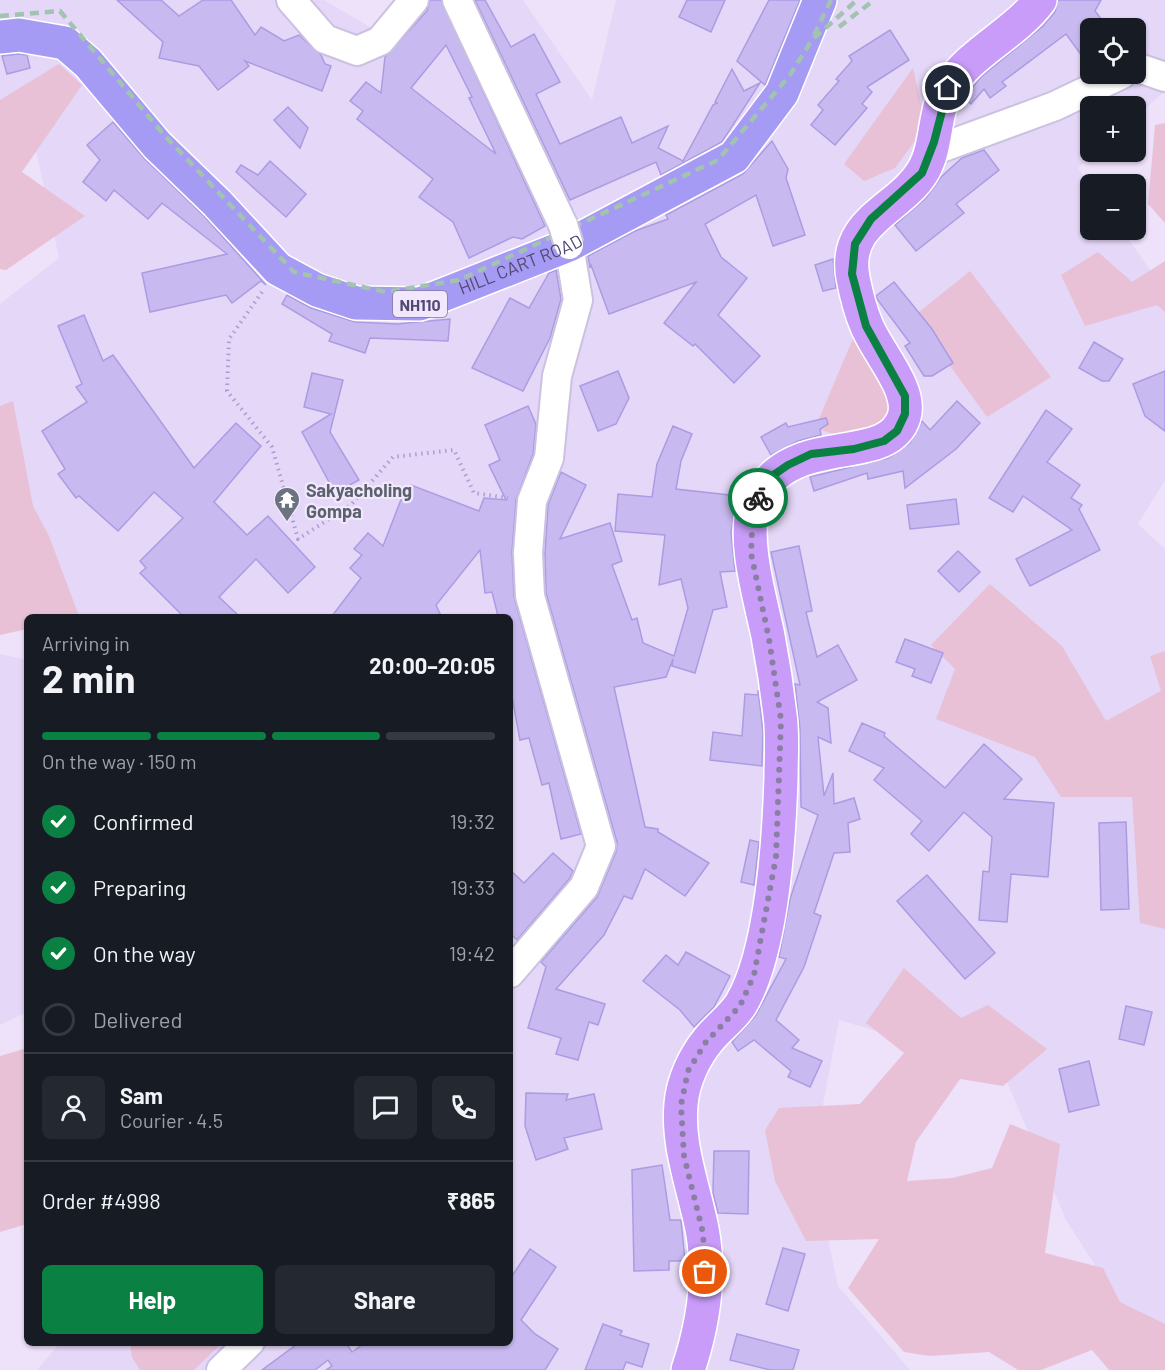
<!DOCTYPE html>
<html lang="en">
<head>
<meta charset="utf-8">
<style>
	body { margin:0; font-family:Barlow,sans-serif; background:#242831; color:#f1f3f6; height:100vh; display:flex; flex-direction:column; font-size:22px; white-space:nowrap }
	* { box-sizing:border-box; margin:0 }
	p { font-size:20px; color:#9ea1a6 }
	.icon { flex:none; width:33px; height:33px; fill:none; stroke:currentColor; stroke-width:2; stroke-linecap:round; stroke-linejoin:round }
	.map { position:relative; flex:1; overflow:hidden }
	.drawer { position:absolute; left:24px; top:614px; width:489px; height:732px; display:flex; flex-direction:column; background:#171b24; border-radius:9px; box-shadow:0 2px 4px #0004 }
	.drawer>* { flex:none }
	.tools { position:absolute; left:1080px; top:18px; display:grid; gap:12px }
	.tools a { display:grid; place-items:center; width:66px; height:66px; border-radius:9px; background:#171b24; box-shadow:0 2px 4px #0004; font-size:30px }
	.pin { position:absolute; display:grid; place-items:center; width:51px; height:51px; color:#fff; margin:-26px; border:3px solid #fff; border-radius:50%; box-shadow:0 2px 6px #0007 }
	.courier { position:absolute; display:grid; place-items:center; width:60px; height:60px; margin:-30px; border:4px solid #0b8043; border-radius:50%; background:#fff; color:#222; box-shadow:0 2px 8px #0007 }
	.head em { font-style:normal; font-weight:700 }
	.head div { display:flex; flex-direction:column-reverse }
	.head { display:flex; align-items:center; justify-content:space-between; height:102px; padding:0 18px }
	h1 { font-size:39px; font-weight:700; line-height:45px }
	.bar { display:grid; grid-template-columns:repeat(4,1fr); gap:9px 6px; align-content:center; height:72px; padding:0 18px }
	.bar i { height:8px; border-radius:4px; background:#363941 }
	.bar .on { background:#0b8043 }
	.bar p { grid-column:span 4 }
	.line { display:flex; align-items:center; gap:15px; padding:0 18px; border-top:2px solid #363941 }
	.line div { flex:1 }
	.round { display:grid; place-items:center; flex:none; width:63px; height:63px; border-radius:9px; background:#242831 }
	ol { padding:0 18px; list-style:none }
	li { display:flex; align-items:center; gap:18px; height:66px }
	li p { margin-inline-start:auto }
	li .icon { padding:6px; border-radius:50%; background:#0b8043; color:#fff; stroke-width:4 }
	li:last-child { color:#9ea1a6 }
	li i { width:33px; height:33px; border:3px solid #363941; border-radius:50% }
	.action { display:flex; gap:12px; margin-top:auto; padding:12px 18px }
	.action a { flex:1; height:69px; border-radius:9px; background:#0b8043; color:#fff; font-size:24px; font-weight:700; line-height:69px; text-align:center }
	.action a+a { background:#242831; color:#f1f3f6 }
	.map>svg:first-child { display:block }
</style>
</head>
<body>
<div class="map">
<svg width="1165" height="1370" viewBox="0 0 1165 1370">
	<rect width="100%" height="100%" fill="#eee2fb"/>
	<g fill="#e4d7f7" fill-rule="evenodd">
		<path d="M0 0H324L373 29 408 0H523L592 100 616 0H1165V91L1136 117V106H1090V152H1096L1078 168 1090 185V230H1122L1165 291V480L1138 524 1165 549V1370H1162L1066 1220 1001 1068 839 1020 812 1163 838 1286 910 1370H37L60 1343 510 1342V616H47L0 498V304L59 258 33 136 0 139ZM1090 28H1136V74H1090Z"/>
		<polygon points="0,654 27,660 27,1012 0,1025"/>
	</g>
	<g fill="#e8c1d6">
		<polygon points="59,64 82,85 22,172 85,216 6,270 0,269 0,100"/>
		<polygon points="913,68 922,108 915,141 895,168 864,181 844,164"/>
		<polygon points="1165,123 1165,223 1148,204 1155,125"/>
		<polygon points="1098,252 1132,282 1165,261 1165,312 1157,305 1085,326 1061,275"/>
		<polygon points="970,271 1051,377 987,417 914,316"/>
		<polygon points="858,327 895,401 884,425 846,438 815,428"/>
		<polygon points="13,401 33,506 49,536 79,616 27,616 27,629 0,635 0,406"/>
		<polygon points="990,584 1062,646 1106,721 1161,691 1150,656 1165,651 1165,929 1140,923 1132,797 1061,797 1035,757 936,719 955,669 931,645"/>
		<polygon points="904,968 961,1018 988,1005 1047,1049 1003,1086 960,1079 916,1142 907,1181 952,1178 992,1168 1010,1124 1060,1144 1045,1253 1103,1268 1120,1302 1165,1324 1165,1370 1109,1370 1092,1350 1041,1370 1018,1370 989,1352 930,1356 904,1352 848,1288 879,1239 806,1241 775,1181 765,1130 779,1108 860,1104 904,1053 866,1023"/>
		<polygon points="27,1048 27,1224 0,1232 0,1056"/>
		<polygon points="130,1343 130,1342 222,1343 194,1370 140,1370 132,1357"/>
	</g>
	<g fill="#c8baf0" stroke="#ac9be2" stroke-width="1.5" fill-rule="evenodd">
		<polygon points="117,0 161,0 179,16 203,0 231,0 255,35 261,27 284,41 299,35 321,55 325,64 331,66 322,91 245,61 249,66 218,90 199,66 159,58 163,42"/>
		<path d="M430 0H441L545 226 522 239 513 237 469 258 453 222 419 197 433 179 357 119 363 111 350 101 366 82 381 93 385 57 427 11ZM446 45 472 97 469 98 496 154 411 88Z"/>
		<polygon points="475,0 485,0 511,47 534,34 560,82 536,94 560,144 621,117 632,143 668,126 658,148 683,161 713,105 717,103 715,102 732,69 744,91 760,83 722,142 661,175 656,162 570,200"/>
		<polygon points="687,0 725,0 711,32 679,17"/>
		<polygon points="769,0 800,0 765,85 737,61"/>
		<polygon points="1058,0 1101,0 1095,11 1108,28 1090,28 1090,67 1066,34 1002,82 1006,86 990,98 984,89 971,104 964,98 981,77 1043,26 1055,12"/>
		<polygon points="890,30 909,60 867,87 872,92 862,104 867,108 835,145 811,125 823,110 818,105 839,81 836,79 852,61 849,56"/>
		<polygon points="18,54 27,55 30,68 7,74 2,56"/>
		<polygon points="288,107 308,128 300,148 274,120"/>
		<polygon points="113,122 144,158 204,216 266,285 261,281 232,303 226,295 150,312 142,273 227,254 162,203 148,219 114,190 106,201 83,182 100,160 87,145"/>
		<polygon points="772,141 788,169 786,178 805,235 773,246 756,195 705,224 721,257 747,278 718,315 760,356 734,383 695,344 693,346 664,323 696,282 609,314 591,265 590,268 588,256 635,231 668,219 666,215 743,174"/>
		<polygon points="984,150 999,170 956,204 964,213 916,251 895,225 926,198 941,177 962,158"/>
		<polygon points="270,161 306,194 286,217 236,172 241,165 258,175"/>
		<polygon points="833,259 836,288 823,291 815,265"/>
		<polygon points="556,270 561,299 550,338 523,391 472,368 510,298 529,308 549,273"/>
		<polygon points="894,282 932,329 953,363 932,376 924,376 905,346 910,343 877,299 876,296"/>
		<polygon points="287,295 311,308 355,322 397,324 450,319 448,341 370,338 365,353 329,341 332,334 282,304"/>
		<polygon points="84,315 103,361 113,355 194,468 236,423 261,446 214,502 247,535 268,516 315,567 288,593 256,559 219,597 239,616 183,616 140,573 146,568 140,561 183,518 154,492 118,531 79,496 76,498 58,474 65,469 42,431 87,402 76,387 82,384 58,326"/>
		<polygon points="1094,342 1123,359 1109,381 1102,381 1079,368"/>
		<polygon points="618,371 629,398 616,424 598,431 580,386"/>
		<polygon points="1165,371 1165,431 1145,416 1133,384"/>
		<polygon points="312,373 343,380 330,432 359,480 335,493 302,432 331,414 304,407"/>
		<polygon points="957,401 980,423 956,449 905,488 903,471 868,479 867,473 814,491 810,477 888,458 910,443 922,421 930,430"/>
		<polygon points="528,406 536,424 533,454 516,500 512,552 514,597 581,834 561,839 549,783 542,785 529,738 520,740 510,686 510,616 498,616 492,592 485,593 480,550 436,605 441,616 332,616 361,578 350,568 362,555 354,549 368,533 383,546 404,492 411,485 479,511 484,498 506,500 489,465 500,460 485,425"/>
		<polygon points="1046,410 1072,429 1047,462 1080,485 1071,498 1082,505 1079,509 1100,550 1030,586 1016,559 1072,530 1023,496 1013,512 989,498"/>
		<polygon points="826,418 828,424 820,429 821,435 798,441 771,455 761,437 786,423 788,427"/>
		<polygon points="673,426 692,434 681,461 676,489 738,496 731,532 735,571 720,572 727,607 713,610 695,673 672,666 673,659 666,677 614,687 645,827 658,829 658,832 709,863 685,896 645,869 632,899 624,896 604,935 556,989 605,1004 598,1025 589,1022 578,1060 556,1054 561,1038 528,1028 546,967 541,962 597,897 616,852 617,842 546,593 545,553 548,505 561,472 586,485 560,539 610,523 622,561 612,565 632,620 637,618 643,643 674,656 688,608 681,579 659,585 665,535 615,531 618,494 652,497 657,464"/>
		<polygon points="956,499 959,524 910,529 907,505"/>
		<polygon points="799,546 812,611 806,612 817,657 838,645 857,680 817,702 828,708 831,743 818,737 824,796 833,773 834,804 854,798 860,819 848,823 850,852 834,853 814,913 821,916 804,967 776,1020 799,1040 792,1048 822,1061 810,1087 788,1077 791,1071 754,1040 738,1051 732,1042 756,1015 786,959 779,957 790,899 818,815 801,807 800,729 795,684 800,685 771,552"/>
		<polygon points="958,551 980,572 959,592 938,571"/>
		<polygon points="905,639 943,653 931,683 912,676 915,669 896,662"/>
		<polygon points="758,690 763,731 762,766 710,760 713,732 742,736 745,694 758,695"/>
		<polygon points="862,723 885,733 884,736 945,788 984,744 1022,779 1004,799 1054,803 1048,877 1011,874 1007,922 979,920 983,871 989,872 992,837 964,812 929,851 911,834 922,821 874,780 884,768 849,751"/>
		<polygon points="1126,822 1129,909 1101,910 1099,823"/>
		<polygon points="750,840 759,842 754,885 741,882"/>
		<polygon points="553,853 573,871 570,878 517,940 510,933 510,870 524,883"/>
		<polygon points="927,875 995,953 965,979 897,901"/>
		<polygon points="686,952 730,976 714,1007 694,1027 680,1010 643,981 666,955 678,965"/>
		<polygon points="1126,1006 1152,1012 1144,1045 1119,1039"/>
		<polygon points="1089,1061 1099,1105 1069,1112 1059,1069"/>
		<polygon points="526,1093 568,1094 566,1100 594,1094 602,1129 564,1138 568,1149 536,1160 525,1126"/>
		<polygon points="714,1151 749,1151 748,1214 718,1213 713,1193"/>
		<polygon points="662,1165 670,1220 681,1220 685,1261 669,1261 669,1270 634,1271 632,1170"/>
		<polygon points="783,1248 805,1254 788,1311 766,1304"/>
		<polygon points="530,1249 556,1267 521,1320 535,1334 558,1349 545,1370 326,1370 332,1366 328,1360 315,1370 262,1370 300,1342 352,1342 348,1346 352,1352 366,1342 510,1342 510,1279"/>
		<polygon points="603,1324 622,1331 620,1335 649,1344 642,1367 626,1362 623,1370 585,1370"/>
		<polygon points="737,1334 799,1350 793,1370 770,1370 730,1360"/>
	</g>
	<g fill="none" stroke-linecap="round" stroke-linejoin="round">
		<defs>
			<g id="street">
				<polyline points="291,0 325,39 357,51 380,41 414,0"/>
				<polyline points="457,0 563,225"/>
				<polyline points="1136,67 1165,77"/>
				<polyline points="930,152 1055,106 1122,74"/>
				<polyline points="510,973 584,887 601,846 530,596 528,553 532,501 549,458 557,376 578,300 569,245"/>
				<polyline points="221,1370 250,1342"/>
			</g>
			<path id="primary" d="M688 1370C703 1325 711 1276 702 1229 694 1188 677 1146 681 1104 683 1081 694 1057 709 1039 719 1027 733 1017 741 1004 772 952 779 839 781 778 781 757 783 735 780 715 777 688 773 662 768 636 761 601 741 537 755 503 788 427 887 470 904 417 913 389 876 351 866 324 860 310 856 293 853 278 842 220 900 210 923 171 938 146 933 112 948 88 970 52 1015 34 1040 0"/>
			<g id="highway">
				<path id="s1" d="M0 37 19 35 65 43 88 63 157 145 217 203 278 269 317 290 356 303 420 304 569 245 734 157 782 93 820 0"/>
			</g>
		</defs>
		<use href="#street" stroke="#cbc1e1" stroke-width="32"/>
		<use href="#primary" stroke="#fff" stroke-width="36"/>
		<use href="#highway" stroke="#fff" stroke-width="36"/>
		<polyline stroke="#ab9ed4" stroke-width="4" stroke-dasharray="1.5 4.5" stroke-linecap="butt" points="262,292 229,339 227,391 272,447 298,539 351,505 393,457 454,450 474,493 508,498"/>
		<use href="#street" stroke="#fff" stroke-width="28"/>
		<use href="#primary" stroke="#c89cf8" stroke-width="33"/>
		<use href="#highway" stroke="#a59af4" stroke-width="33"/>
		<g stroke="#a1c3af" stroke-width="4.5" stroke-dasharray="9 6" stroke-linecap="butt">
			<polyline points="0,16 60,11 165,136 294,272 386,292 459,280 718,160 790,75 812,40 857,0"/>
			<polyline points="839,27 874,0"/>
			<polyline points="814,35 831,0"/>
		</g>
		<defs>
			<polyline id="street-bridge" points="563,225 569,245"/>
		</defs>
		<use href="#street-bridge" stroke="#cbc1e1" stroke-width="32" stroke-linecap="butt"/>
		<use href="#street-bridge" stroke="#fff" stroke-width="28"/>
	</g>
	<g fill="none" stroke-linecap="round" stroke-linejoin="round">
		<polyline stroke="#897fa2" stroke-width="6" stroke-dasharray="0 10.8" points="705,1272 703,1233 684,1156 681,1105 688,1071 706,1042 740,1006 754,975 776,857 781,720 769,639 751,553 753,507 758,498"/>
		<polyline stroke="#0b8043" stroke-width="8" points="758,498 769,478 788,465 811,454 854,449 884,441 897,431 905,414 905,396 866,326 852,274 855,244 871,219 922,173 934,142 948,88"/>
	</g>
	<defs>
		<symbol id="temple-pin" viewBox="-11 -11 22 30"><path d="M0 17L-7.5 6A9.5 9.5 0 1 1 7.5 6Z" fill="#6b7280" stroke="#f2e8fe"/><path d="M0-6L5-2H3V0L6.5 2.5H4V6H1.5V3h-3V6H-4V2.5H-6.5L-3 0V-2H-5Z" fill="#fff"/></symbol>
	</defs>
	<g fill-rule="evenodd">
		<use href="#temple-pin" x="272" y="485" width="30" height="40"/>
	</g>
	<g text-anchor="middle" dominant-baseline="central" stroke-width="4.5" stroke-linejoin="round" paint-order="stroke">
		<rect fill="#f2e8fe" stroke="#82799c" stroke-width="1.5" x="393" y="291" width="54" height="26" rx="4.5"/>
		<g font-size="16" font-weight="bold" fill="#524972">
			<text x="420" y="304">NH110</text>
		</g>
		<g font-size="18" fill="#524972" stroke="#f2e8fe">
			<text stroke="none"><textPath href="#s1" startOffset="634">HILL CART ROAD</textPath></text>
		</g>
		<g font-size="18" font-weight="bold" fill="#5b616d" stroke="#f2e8fe" text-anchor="start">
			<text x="306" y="490">Sakyacholing<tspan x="306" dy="21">Gompa</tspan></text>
		</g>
	</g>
</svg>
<div class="tools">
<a><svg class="icon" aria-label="locate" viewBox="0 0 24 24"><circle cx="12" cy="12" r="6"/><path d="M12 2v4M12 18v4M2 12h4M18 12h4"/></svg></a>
<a>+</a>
<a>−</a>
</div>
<div class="pin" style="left:705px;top:1272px;background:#ea580c"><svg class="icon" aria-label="bag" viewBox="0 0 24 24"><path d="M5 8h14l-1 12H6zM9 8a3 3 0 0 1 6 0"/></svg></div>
<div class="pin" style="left:948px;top:88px;background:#1f2937"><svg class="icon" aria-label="home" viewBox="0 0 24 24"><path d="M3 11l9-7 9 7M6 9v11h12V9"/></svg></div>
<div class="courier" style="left:758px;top:498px"><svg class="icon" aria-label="bike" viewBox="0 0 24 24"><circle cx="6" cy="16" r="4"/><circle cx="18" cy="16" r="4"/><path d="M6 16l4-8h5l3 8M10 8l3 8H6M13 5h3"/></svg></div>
<section class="drawer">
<div class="head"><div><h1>2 min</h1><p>Arriving in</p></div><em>20:00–20:05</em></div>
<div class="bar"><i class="on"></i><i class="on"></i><i class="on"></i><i></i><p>On the way · 150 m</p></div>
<ol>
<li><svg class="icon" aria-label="check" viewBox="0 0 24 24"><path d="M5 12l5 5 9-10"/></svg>Confirmed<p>19:32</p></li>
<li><svg class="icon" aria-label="check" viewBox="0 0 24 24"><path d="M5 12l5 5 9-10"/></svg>Preparing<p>19:33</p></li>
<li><svg class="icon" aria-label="check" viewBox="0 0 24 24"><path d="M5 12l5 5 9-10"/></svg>On the way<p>19:42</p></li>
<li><i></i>Delivered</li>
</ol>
<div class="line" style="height:108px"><a class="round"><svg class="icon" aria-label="person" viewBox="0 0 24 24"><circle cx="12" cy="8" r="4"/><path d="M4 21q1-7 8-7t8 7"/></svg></a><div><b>Sam</b><p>Courier · 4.5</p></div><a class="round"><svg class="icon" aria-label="chat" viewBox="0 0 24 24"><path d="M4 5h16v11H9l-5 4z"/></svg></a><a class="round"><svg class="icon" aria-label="phone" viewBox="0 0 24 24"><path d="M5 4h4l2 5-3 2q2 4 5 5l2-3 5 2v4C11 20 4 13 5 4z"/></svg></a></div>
<div class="line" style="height:78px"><div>Order #4998</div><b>₹865</b></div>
<div class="action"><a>Help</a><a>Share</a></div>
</section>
</div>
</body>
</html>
